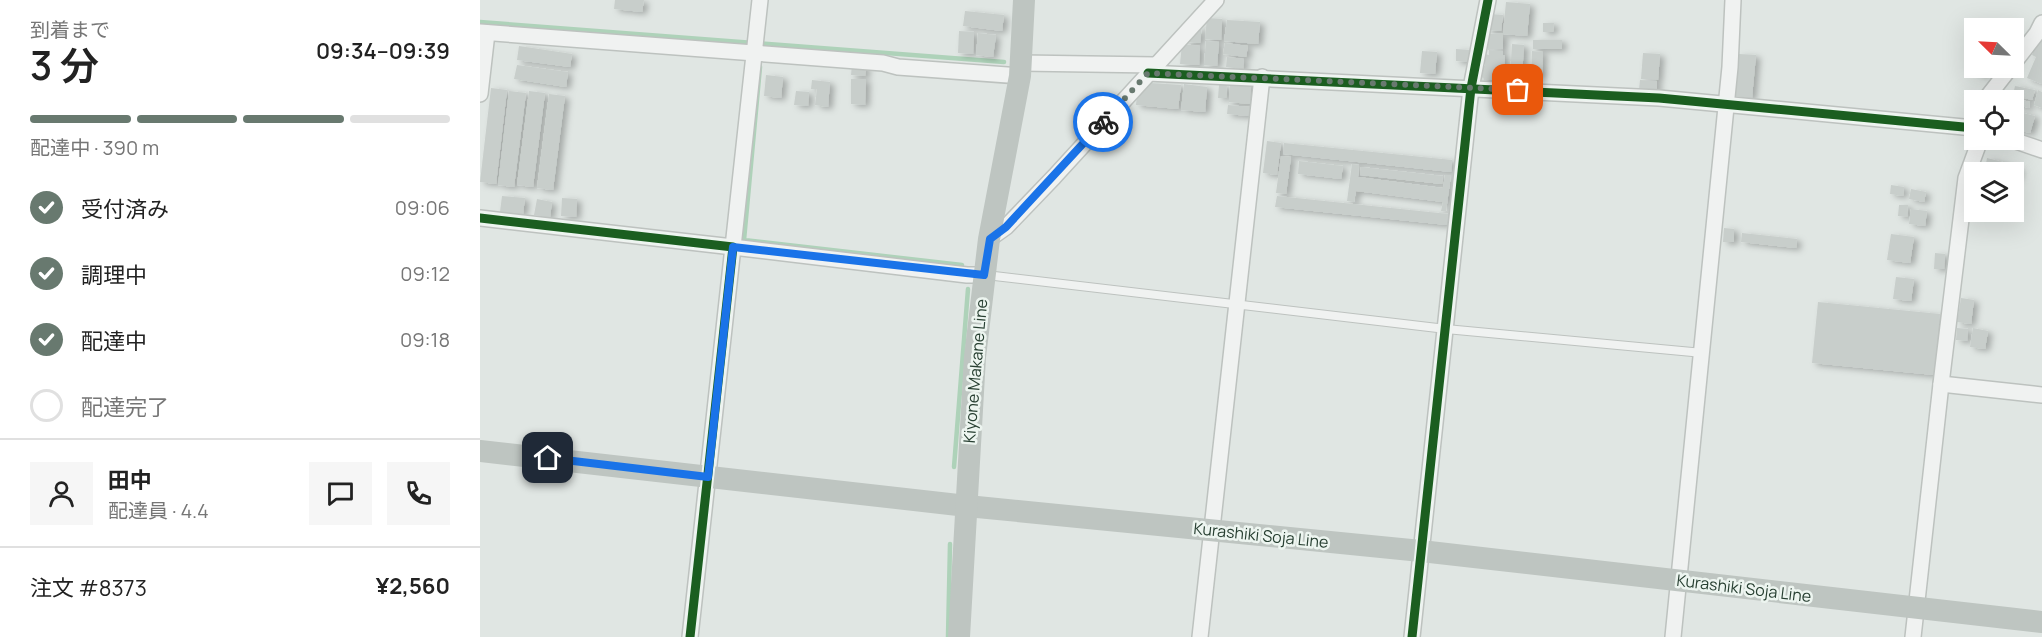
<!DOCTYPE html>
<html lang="ja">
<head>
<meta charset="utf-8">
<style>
	body { margin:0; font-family:Manrope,"Noto Sans JP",sans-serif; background:#f6f6f6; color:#222; height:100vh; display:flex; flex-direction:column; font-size:22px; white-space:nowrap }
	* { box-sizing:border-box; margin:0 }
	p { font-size:20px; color:#767676 }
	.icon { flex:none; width:33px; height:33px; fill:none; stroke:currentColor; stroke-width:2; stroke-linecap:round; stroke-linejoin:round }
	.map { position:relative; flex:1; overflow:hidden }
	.drawer { display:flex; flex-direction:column; background:#fff; width:480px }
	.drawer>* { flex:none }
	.needle { width:39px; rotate:294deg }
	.controls { position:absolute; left:1484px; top:18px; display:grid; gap:12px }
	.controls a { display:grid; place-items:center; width:60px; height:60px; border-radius:0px; background:#fff; box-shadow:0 6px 24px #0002; font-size:30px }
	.pin { position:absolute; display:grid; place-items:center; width:51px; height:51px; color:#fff; margin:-26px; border-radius:12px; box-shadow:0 3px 9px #0006 }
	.courier { position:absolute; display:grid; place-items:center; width:60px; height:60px; margin:-30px; border:4px solid #1a73e8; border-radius:50%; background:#fff; color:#222; box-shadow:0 2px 8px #0007 }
	.summary em { font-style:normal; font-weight:600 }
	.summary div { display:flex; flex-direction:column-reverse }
	.summary { display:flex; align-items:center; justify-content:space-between; height:102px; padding:0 30px }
	h1 { font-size:39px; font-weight:600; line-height:45px }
	.bar { display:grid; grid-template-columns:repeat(4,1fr); gap:9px 6px; align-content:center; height:72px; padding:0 30px }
	.bar i { height:8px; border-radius:4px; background:#e0e0e0 }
	.bar .current { background:#68796f }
	.bar p { grid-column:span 4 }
	.line { display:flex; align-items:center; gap:15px; padding:0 30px; border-top:2px solid #e0e0e0 }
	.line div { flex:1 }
	.round { display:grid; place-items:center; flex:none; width:63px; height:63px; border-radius:0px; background:#f6f6f6 }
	ol { padding:0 30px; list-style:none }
	li { display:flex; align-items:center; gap:18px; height:66px }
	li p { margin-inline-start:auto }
	li .icon { padding:6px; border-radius:50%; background:#68796f; color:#fff; stroke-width:4 }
	li:last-child { color:#767676 }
	li i { width:33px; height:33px; border:3px solid #e0e0e0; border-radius:50% }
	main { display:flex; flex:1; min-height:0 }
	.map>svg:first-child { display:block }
</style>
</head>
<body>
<main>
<section class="drawer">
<div class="summary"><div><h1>3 分</h1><p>到着まで</p></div><em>09:34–09:39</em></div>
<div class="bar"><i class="current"></i><i class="current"></i><i class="current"></i><i></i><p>配達中 · 390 m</p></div>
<ol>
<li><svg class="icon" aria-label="check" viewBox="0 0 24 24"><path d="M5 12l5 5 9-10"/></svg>受付済み<p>09:06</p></li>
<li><svg class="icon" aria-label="check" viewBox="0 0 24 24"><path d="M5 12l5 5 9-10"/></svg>調理中<p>09:12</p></li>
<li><svg class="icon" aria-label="check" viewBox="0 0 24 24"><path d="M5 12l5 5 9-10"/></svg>配達中<p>09:18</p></li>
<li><i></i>配達完了</li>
</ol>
<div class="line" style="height:108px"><a class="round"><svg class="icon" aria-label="person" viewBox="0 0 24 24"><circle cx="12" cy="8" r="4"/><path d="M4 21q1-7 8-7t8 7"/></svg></a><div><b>田中</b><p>配達員 · 4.4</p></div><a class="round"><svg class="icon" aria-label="chat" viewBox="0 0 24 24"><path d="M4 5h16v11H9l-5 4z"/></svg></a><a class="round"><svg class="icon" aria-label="phone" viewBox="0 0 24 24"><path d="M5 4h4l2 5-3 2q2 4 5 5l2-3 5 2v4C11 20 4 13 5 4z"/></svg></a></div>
<div class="line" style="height:78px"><div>注文 #8373</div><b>¥2,560</b></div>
</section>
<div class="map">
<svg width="1562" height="637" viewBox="0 0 1562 637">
	<defs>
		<filter id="shadow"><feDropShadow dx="4.5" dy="2.5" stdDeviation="3" flood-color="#0004"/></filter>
	</defs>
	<rect width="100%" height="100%" fill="#e0e6e3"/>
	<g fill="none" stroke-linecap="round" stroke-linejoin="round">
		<g stroke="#aed2b9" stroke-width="4.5">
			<polyline points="0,22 524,62"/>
			<polyline points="280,67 264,240 482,265"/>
			<polyline points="474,467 488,289"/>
			<polyline points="468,637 470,544"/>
		</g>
	</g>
	<g fill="#c8cecb" filter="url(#shadow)">
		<polygon points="135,0 164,0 162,12 134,9"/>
		<polygon points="1026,2 1050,4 1047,36 1023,34 1023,49 1008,50 1007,34 1023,33"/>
		<polygon points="485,11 524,15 522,31 483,26"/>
		<polygon points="1009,14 1023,15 1021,31 1007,30"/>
		<polygon points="727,18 742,19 741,40 725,39"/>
		<polygon points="747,20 780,22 778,44 744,41"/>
		<polygon points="1063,23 1074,23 1073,32 1063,32"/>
		<polygon points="722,24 720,43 704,42"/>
		<polygon points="479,31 494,32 493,54 478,53"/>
		<polygon points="498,33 516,35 513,57 496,55"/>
		<polygon points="1559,38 1562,39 1562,84 1547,78 1556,57 1552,55"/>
		<rect x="1053" y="40" width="29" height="9"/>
		<polygon points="726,41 739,42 737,66 724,65"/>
		<polygon points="745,43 768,46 766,57 743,54"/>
		<polygon points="702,44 720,46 719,65 700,64"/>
		<polygon points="1032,44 1044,45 1042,78 1030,77"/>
		<polygon points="39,46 92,54 90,67 37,60"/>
		<polygon points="1494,47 1494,68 1508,68 1503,76 1484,64"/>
		<polygon points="976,49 989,50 989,62 976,61"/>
		<polygon points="1009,50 1023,51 1023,55 1025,55 1024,80 1004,80 1004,78 1000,77 1000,66 1005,66 1005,54 1009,55"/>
		<polygon points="942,51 957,52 955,74 940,73"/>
		<polygon points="1052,51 1063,52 1062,76 1051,75"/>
		<polygon points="1163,53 1180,54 1178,80 1161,79"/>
		<polygon points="1259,54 1276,55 1272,98 1255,96"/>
		<polygon points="747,57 764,59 763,69 746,67"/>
		<polygon points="37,65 88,72 86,87 34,79"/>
		<polygon points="372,65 386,66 385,76 371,75"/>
		<polygon points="286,75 303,77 301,98 284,96"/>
		<polygon points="371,79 386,79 385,105 371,104"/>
		<polygon points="332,80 350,82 348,107 335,105 337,89 331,89"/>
		<polygon points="1160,80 1177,81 1177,91 1159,90"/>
		<polygon points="750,82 771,84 770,104 749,102"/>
		<polygon points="670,83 701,85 698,109 656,105 657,95"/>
		<polygon points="704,84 727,87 725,112 701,110"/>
		<polygon points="739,85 747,85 746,98 738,98"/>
		<polygon points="1535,86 1555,90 1552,100 1533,95"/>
		<polygon points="11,88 27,90 16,184 0,182"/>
		<polygon points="1558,90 1562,92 1562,108 1554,105"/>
		<polygon points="29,91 46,93 34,187 18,185"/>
		<polygon points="49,91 65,93 53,187 37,185"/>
		<polygon points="316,91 329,92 328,106 314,105"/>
		<polygon points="69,94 85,96 73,190 57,188"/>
		<polygon points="1533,98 1550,102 1549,108 1533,104"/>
		<polygon points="748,105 770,107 769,116 747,114"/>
		<polygon points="1535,111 1555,116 1550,133 1533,129"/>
		<polygon points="787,141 801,143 797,175 783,173"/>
		<polygon points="804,143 972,160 971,172 803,154"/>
		<polygon points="801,156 811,157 806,194 796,193"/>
		<polygon points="1507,158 1527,163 1525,172 1505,170"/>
		<polygon points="819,161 863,166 861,179 818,174"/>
		<polygon points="872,164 879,165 878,177 963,188 965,175 971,175 966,211 961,211 963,202 876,191 874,202 867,201"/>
		<polygon points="1529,165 1540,168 1537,179 1533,178 1533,172 1527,172"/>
		<polygon points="881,167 963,176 962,184 880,175"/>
		<polygon points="1411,185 1424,187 1423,196 1410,194"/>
		<polygon points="1431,189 1446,192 1444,202 1429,199"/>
		<polygon points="22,196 45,198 43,214 20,212"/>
		<polygon points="797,196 968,214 967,225 795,207"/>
		<polygon points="82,198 97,199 96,217 81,216"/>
		<polygon points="57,199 72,202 70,217 54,215"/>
		<polygon points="1419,205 1428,205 1427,217 1418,216"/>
		<polygon points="1431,209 1447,211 1445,226 1429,224"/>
		<polygon points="1244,228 1254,229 1254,242 1243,242"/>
		<polygon points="1262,233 1317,239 1316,248 1261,242"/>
		<polygon points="1411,234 1434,237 1430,263 1407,260"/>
		<polygon points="1455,253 1465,254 1464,269 1454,269"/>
		<polygon points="1416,277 1434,279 1431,301 1413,299"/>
		<polygon points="1481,298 1494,300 1491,324 1477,322"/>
		<polygon points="1338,302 1460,314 1454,375 1332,363"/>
		<polygon points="1477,328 1488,329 1487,341 1476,340"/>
		<polygon points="1493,328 1508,331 1505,349 1490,347"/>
	</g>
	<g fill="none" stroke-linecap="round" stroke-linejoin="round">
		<defs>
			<polyline id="service" points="506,275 966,329 1223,353"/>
			<g id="minor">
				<polyline points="280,0 253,247 487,275 504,275"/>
				<polyline points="0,32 403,63 418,67 540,76"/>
				<polyline points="541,63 675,65"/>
				<polyline points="1533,64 1557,33 1562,23"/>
				<polyline points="668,73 1179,98 1494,128"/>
				<polyline points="0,94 7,33"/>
				<polyline points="1505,100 1530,68"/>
				<polyline points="1533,140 1562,150"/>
				<polyline points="0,218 253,247 210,637"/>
				<polyline points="509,239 526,227 574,177 736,0"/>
				<polyline points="1461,384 1562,395"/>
				<polyline points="720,637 782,77"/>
				<polyline points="932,637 991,88 1008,0"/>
				<polyline points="1193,637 1250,67 1253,0"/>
				<polyline points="1433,637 1461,384 1486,178 1500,140"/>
			</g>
		</defs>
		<use href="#service" stroke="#bdc2bf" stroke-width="10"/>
		<use href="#minor" stroke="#bdc2bf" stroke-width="18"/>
		<use href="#service" stroke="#f0f2f1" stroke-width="8"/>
		<use href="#minor" stroke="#f0f2f1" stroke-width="15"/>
		<g stroke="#bec5c1" stroke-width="22">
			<polyline points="0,451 487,506 941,551 1562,622"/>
			<polyline points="479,637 495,357 509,239 540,76 544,0"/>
		</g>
		<defs>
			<g id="cycleway">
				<polyline points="668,73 1179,98 1494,128"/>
				<polyline points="0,218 253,247 210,637"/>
				<polyline points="932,637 991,88 1008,0"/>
			</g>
		</defs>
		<use href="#cycleway" stroke="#edf5f0" stroke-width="13"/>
		<use href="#cycleway" stroke="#1b5e20" stroke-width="9"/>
	</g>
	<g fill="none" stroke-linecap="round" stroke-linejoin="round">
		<polyline stroke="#68796f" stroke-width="6" stroke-dasharray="0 10.8" points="623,122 668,73 1038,90"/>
		<polyline stroke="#1a73e8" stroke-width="8" points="68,458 228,477 253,247 504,275 510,239 526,227 623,122"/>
	</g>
	<g text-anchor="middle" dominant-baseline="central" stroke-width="5" stroke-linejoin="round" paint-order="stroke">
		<g font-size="16" fill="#273f31" stroke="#edf5f0">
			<text transform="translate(495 371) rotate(-85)">Kiyone Makane Line</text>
			<text transform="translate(781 535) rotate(6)">Kurashiki Soja Line</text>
			<text transform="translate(1264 588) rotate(7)">Kurashiki Soja Line</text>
		</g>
	</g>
</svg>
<div class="controls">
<a><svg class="needle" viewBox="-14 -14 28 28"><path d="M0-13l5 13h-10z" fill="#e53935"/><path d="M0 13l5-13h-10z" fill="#767676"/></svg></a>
<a><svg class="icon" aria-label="locate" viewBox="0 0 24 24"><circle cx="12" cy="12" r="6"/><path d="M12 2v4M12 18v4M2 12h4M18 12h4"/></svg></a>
<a><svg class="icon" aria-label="layers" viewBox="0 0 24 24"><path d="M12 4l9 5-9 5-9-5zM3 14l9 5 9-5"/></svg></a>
</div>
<div class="pin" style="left:1038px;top:90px;background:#ea580c"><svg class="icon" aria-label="bag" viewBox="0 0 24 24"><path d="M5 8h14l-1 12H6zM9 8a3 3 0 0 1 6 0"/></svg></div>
<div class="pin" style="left:68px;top:458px;background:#1f2937"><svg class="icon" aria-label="home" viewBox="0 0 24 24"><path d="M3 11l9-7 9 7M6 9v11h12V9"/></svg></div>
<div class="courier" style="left:623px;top:122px"><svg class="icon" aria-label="bike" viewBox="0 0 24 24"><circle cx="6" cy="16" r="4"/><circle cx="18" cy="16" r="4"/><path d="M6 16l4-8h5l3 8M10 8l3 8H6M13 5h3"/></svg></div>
</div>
</main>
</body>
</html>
